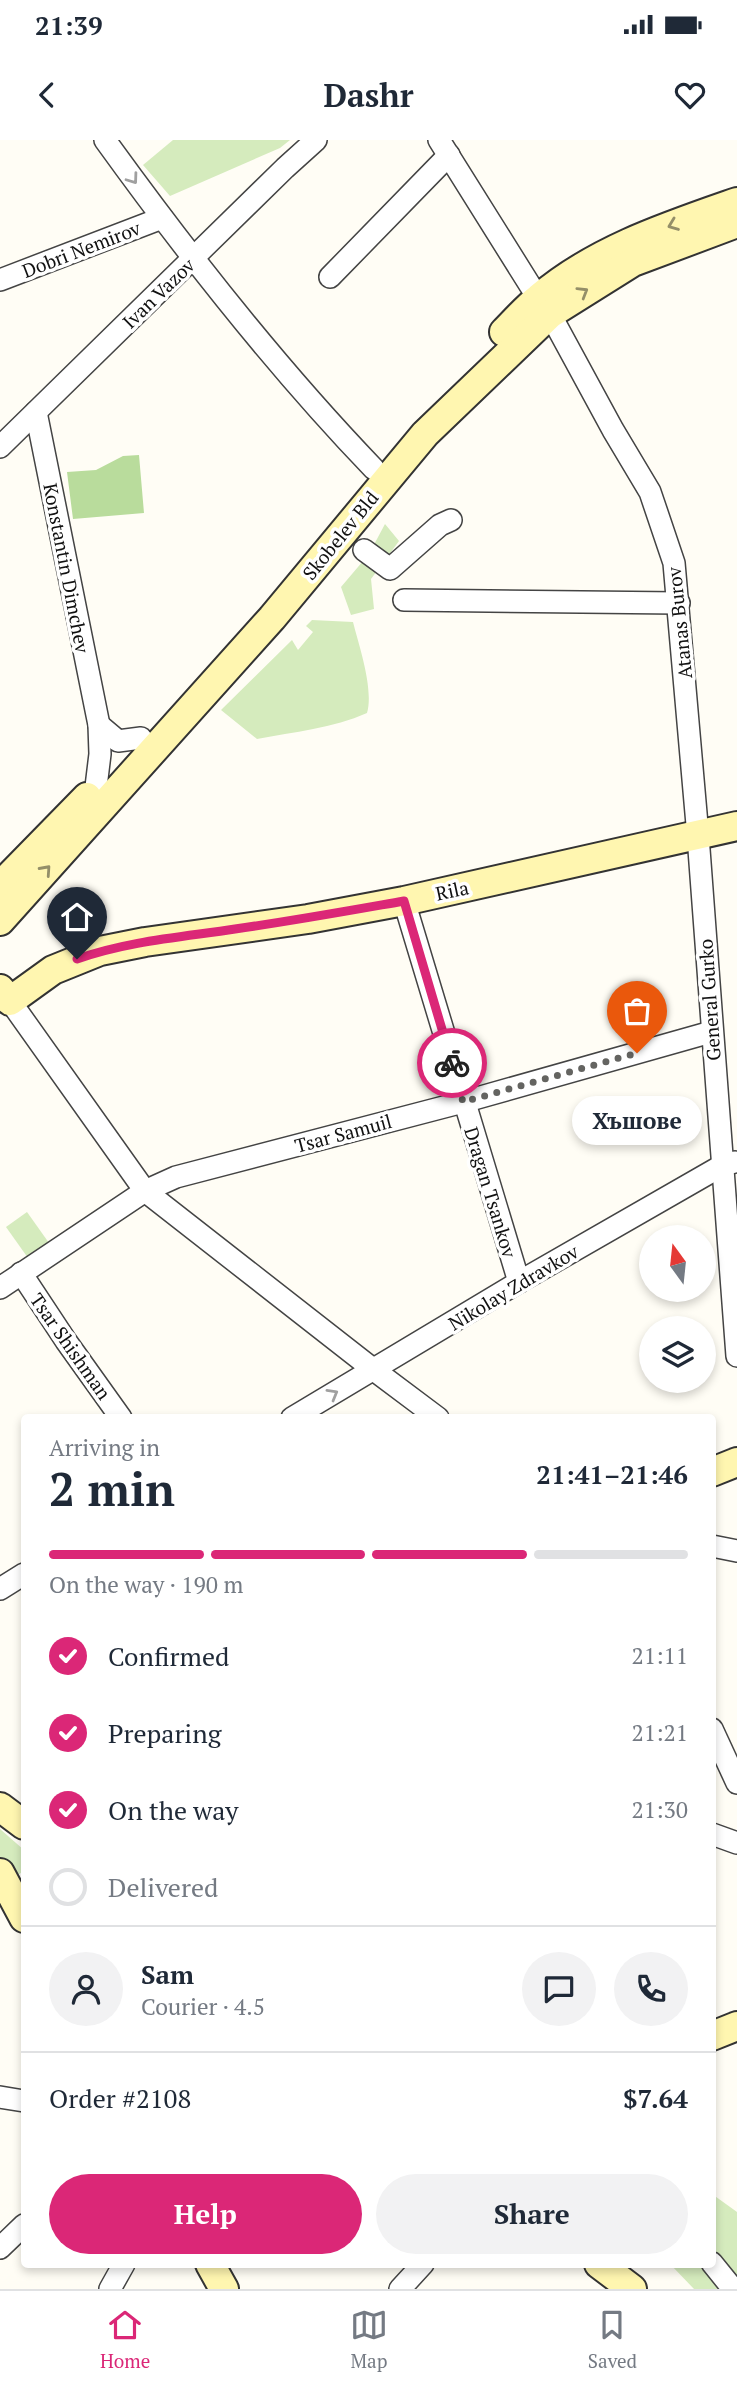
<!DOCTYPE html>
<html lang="en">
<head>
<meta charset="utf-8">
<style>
	body { margin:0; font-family:"PT Serif",serif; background:#f2f2f3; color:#1f2937; height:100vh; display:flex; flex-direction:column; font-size:26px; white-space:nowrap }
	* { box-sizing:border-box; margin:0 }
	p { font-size:23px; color:#747a83 }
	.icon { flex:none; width:38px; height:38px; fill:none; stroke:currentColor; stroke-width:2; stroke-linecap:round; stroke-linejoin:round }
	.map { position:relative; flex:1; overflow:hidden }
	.drawer { position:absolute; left:21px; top:1274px; width:695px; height:854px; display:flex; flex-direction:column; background:#fff; border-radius:7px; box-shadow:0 4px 10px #0003 }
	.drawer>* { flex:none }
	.needle { width:46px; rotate:345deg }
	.tools { position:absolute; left:639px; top:1085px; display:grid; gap:14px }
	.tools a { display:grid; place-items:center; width:77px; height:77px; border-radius:50%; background:#fff; box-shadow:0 4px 10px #0003; font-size:35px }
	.pin { position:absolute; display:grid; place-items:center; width:60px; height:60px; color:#fff; margin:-72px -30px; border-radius:50% 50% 50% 0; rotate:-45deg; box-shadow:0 0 7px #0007 }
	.pin .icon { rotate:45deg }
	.courier { position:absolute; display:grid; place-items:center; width:70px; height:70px; margin:-35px; border:5px solid #db2777; border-radius:50%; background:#fff; color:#222; box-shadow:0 2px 9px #0007 }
	.bubble { position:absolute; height:49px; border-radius:24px; background:#fff; box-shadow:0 4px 10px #0003; font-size:23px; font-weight:700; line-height:49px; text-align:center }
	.head em { font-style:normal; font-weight:700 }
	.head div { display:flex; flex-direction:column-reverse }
	.head { display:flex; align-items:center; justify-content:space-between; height:119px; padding:0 28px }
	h1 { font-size:46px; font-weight:700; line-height:52px }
	.bar { display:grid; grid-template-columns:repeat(4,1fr); gap:10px 7px; align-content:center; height:84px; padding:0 28px }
	.bar i { height:9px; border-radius:5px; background:#e0e1e3 }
	.bar .active { background:#db2777 }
	.bar p { grid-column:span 4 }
	.line { display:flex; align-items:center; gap:18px; padding:0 28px; border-top:2px solid #e0e1e3 }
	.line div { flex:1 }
	.round { display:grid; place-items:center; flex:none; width:74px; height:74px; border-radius:37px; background:#f2f2f3 }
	ol { padding:0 28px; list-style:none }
	li { display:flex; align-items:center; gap:21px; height:77px }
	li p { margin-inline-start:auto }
	li .icon { padding:7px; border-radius:50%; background:#db2777; color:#fff; stroke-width:4 }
	li:last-child { color:#747a83 }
	li i { width:38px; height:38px; border:4px solid #e0e1e3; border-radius:50% }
	.button { display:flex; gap:14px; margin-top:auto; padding:14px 28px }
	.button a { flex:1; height:80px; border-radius:42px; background:#db2777; color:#fff; font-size:28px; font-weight:700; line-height:80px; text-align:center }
	.button a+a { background:#f2f2f3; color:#1f2937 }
	.status { display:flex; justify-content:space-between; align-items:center; height:49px; padding:0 35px; background:#fff; direction:ltr }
	.status svg { height:19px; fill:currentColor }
	header { display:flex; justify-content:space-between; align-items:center; height:91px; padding:0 28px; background:#fff; font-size:32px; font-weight:700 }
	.tabs { display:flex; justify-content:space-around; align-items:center; height:98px; border-top:2px solid #e0e1e3; background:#fff; font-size:19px; color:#747a83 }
	.tabs a { display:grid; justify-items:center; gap:4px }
	.tabs .active { color:#db2777 }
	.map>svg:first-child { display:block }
</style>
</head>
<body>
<div class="status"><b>21:39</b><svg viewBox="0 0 49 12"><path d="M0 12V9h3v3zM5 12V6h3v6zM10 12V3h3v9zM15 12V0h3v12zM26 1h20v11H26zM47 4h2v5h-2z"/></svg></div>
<header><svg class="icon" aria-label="back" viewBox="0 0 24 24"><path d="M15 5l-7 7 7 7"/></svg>Dashr<svg class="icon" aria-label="heart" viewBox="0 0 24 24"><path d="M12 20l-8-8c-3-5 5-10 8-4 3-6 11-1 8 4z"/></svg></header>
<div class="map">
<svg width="737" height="2149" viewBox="0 0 737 2149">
	<rect width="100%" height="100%" fill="#fffdf5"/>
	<g fill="#d5ebbd">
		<polygon points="173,0 290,0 280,8 170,56 143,25"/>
		<polygon points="385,384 399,401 371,439 374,469 351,475 341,447 369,414"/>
		<path d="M312 480 353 482C359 506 374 549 367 573 333 588 294 592 257 599L221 570 292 500 298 510 313 492 306 486Z"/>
		<polygon points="27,1072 54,1110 33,1125 6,1087"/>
		<polygon points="0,1689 24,1710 24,1731 8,1741 0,1725"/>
		<polygon points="712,2054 737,2072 737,2149 694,2149 671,2125 712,2124"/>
	</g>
	<polygon fill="#b9dc9c" points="139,315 144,373 73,379 67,332 96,330 123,316"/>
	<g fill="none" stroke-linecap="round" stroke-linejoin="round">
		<defs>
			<g id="street">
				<path d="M105 0C188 115 275 226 374 329"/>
				<polyline points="439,0 538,158"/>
				<polyline points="330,137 449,15"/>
				<polyline points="0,140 162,78"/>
				<polyline points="550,174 613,290 650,352 674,423 698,696 737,1216"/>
				<polyline points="36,272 99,585 100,614 96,647"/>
				<polyline points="0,307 285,28 316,0"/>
				<polyline points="364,410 390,429 440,385 451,380"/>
				<polyline points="404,460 679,463"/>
				<polyline points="99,585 118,601 141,598"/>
				<polyline points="404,761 519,1142"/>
				<polyline points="10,861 145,1051 374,1230 438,1278"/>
				<polyline points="21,1133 66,1201 121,1278"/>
				<polyline points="0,1148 145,1051 176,1037 463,962 711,892"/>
				<polyline points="292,1278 519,1142 723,1025 735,1022"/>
				<polyline points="712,1406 737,1411"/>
				<polyline points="0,1449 24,1434"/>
				<polyline points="712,1589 737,1643"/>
				<polyline points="712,1694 737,1703"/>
				<polyline points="0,1957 24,1961"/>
				<polyline points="0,2108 24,2085"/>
				<polyline points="712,2123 733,2149"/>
				<polyline points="110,2149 124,2124"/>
				<polyline points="400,2149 423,2124"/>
			</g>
			<g id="secondary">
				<path d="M504 192C515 181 526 168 539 158 595 110 668 86 737 62"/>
				<polyline points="0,746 87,657"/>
				<polyline points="0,781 272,478 425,294 550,174 633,122 737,83"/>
				<polyline points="0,849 10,861 53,830 100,811 145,802 308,779 404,761 737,686"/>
				<polyline points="712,1332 737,1322"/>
				<polyline points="0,1667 24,1685"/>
				<polyline points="0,1733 24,1778"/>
				<polyline points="712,1896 737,1886"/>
				<polyline points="210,2124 224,2149"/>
				<polyline points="599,2124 632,2149"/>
			</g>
		</defs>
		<use href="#street" stroke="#444" stroke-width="24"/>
		<use href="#secondary" stroke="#333" stroke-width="32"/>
		<use href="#street" stroke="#fff" stroke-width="21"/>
		<use href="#secondary" stroke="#fff6b0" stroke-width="28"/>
	</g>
	<defs><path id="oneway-chevron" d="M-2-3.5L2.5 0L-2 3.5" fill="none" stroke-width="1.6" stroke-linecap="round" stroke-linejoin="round" transform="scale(1.75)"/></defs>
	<g stroke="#a0a0a0">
		<use href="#oneway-chevron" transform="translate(133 39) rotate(54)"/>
		<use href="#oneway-chevron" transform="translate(333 1254) rotate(-30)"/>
	</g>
	<g stroke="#948f68">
		<use href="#oneway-chevron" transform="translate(673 85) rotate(159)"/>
		<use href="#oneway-chevron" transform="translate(583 152) rotate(-31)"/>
		<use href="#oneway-chevron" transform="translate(46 730) rotate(-48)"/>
	</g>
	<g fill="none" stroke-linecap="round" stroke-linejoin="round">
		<polyline stroke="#646461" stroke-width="7" stroke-dasharray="0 12.6" points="452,923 463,962 637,913"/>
		<path stroke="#db2777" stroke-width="9" d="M77 819C128 801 182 797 235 789 292 781 347 771 404 761L452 923"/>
	</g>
	<g text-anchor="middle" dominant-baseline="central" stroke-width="7" stroke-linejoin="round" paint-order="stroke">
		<g font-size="19" fill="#111" stroke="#fff">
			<text transform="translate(81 109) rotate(-21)">Dobri Nemirov</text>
			<text transform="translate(158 153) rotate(-44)">Ivan Vazov</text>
			<text transform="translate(340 395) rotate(-51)">Skobelev Bld</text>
			<text transform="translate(67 428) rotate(79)">Konstantin Dimchev</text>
			<text transform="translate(679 483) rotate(-96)">Atanas Burov</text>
			<text transform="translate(452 750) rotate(-12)">Rila</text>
			<text transform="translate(709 860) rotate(-94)">General Gurko</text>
			<text transform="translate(343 993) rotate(-15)">Tsar Samuil</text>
			<text transform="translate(491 1052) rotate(73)">Dragan Tsankov</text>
			<text transform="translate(513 1147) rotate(-31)">Nikolay Zdravkov</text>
			<text transform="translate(71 1206) rotate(55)">Tsar Shishman</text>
		</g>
	</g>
</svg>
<div class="tools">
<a><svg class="needle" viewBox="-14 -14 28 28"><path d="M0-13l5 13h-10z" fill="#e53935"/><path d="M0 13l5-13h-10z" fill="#747a83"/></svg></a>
<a><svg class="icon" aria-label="layers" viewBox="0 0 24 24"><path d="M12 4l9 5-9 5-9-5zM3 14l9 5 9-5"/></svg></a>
</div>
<div class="pin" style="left:637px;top:913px;background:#ea580c"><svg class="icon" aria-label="bag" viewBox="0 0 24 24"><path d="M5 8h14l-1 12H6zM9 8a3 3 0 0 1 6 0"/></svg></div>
<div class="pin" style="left:77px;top:819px;background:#1f2937"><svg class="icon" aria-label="home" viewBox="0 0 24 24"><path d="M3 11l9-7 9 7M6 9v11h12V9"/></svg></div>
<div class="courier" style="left:452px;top:923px"><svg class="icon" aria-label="bike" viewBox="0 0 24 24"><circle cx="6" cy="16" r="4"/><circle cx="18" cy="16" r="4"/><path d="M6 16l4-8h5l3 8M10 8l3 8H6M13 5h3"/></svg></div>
<div class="bubble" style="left:572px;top:956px;width:130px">Хъшове</div>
<section class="drawer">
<div class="head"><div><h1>2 min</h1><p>Arriving in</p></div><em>21:41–21:46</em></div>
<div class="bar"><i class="active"></i><i class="active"></i><i class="active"></i><i></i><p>On the way · 190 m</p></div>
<ol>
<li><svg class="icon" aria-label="check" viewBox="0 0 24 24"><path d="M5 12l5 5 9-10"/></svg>Confirmed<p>21:11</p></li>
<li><svg class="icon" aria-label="check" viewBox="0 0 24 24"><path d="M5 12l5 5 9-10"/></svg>Preparing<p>21:21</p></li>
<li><svg class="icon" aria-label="check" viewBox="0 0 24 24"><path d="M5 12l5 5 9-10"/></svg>On the way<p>21:30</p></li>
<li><i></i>Delivered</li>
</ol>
<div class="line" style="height:126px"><a class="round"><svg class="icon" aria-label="person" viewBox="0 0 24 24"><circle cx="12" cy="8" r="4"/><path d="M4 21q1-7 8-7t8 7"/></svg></a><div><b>Sam</b><p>Courier · 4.5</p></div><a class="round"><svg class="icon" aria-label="chat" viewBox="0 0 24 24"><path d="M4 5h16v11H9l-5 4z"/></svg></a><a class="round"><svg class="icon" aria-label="phone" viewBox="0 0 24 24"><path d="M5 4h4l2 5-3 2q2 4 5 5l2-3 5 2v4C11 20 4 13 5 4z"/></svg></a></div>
<div class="line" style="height:91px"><div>Order #2108</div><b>$7.64</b></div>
<div class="button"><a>Help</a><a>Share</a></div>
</section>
</div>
<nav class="tabs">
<a class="active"><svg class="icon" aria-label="home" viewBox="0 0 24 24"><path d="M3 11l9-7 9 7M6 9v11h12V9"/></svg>Home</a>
<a><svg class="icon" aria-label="map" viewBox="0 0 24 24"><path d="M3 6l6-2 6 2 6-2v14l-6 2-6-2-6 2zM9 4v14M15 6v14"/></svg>Map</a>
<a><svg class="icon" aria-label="saved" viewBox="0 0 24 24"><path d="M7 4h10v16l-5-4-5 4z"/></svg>Saved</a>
</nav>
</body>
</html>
